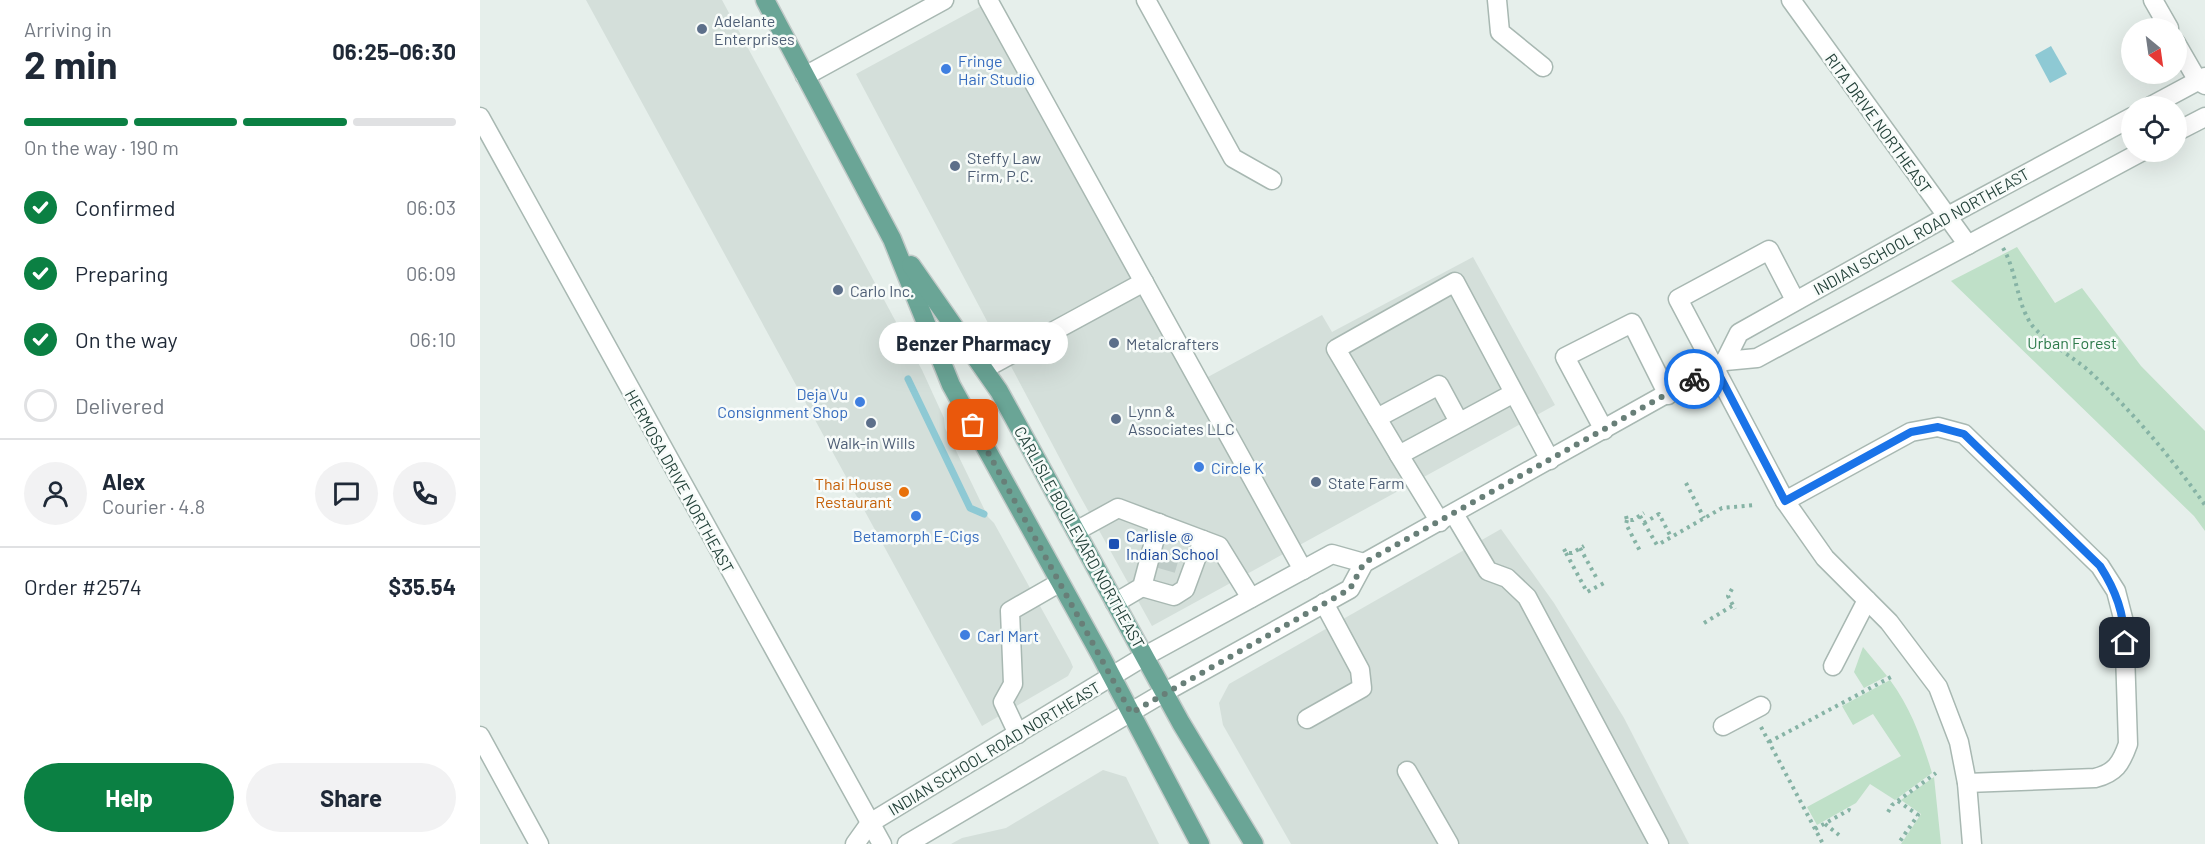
<!DOCTYPE html>
<html lang="en">
<head>
<meta charset="utf-8">
<style>
	body { margin:0; font-family:Barlow,sans-serif; background:#f2f2f3; color:#1f2937; height:100vh; display:flex; flex-direction:column; font-size:22px; white-space:nowrap }
	* { box-sizing:border-box; margin:0 }
	p { font-size:20px; color:#747a83 }
	.icon { flex:none; width:33px; height:33px; fill:none; stroke:currentColor; stroke-width:2; stroke-linecap:round; stroke-linejoin:round }
	.map { position:relative; flex:1; overflow:hidden }
	.sheet { display:flex; flex-direction:column; background:#fff; width:480px }
	.sheet>* { flex:none }
	.needle { width:39px; rotate:151deg }
	.tools { position:absolute; left:1641px; top:18px; display:grid; gap:12px }
	.tools a { display:grid; place-items:center; width:66px; height:66px; border-radius:50%; background:#fff; box-shadow:0 6px 24px #0002; font-size:30px }
	.pin { position:absolute; display:grid; place-items:center; width:51px; height:51px; color:#fff; margin:-26px; border-radius:12px; box-shadow:0 3px 9px #0006 }
	.courier { position:absolute; display:grid; place-items:center; width:60px; height:60px; margin:-30px; border:4px solid #1a73e8; border-radius:50%; background:#fff; color:#222; box-shadow:0 2px 8px #0007 }
	.bubble { position:absolute; height:42px; border-radius:21px; background:#fff; box-shadow:0 6px 24px #0002; font-size:20px; font-weight:700; line-height:42px; text-align:center }
	.head em { font-style:normal; font-weight:700 }
	.head div { display:flex; flex-direction:column-reverse }
	.head { display:flex; align-items:center; justify-content:space-between; height:102px; padding:0 24px }
	h1 { font-size:39px; font-weight:700; line-height:45px }
	.bar { display:grid; grid-template-columns:repeat(4,1fr); gap:9px 6px; align-content:center; height:72px; padding:0 24px }
	.bar i { height:8px; border-radius:4px; background:#e0e1e3 }
	.bar .active { background:#0b8043 }
	.bar p { grid-column:span 4 }
	.line { display:flex; align-items:center; gap:15px; padding:0 24px; border-top:2px solid #e0e1e3 }
	.line div { flex:1 }
	.round { display:grid; place-items:center; flex:none; width:63px; height:63px; border-radius:32px; background:#f2f2f3 }
	ol { padding:0 24px; list-style:none }
	li { display:flex; align-items:center; gap:18px; height:66px }
	li p { margin-inline-start:auto }
	li .icon { padding:6px; border-radius:50%; background:#0b8043; color:#fff; stroke-width:4 }
	li:last-child { color:#747a83 }
	li i { width:33px; height:33px; border:3px solid #e0e1e3; border-radius:50% }
	.button { display:flex; gap:12px; margin-top:auto; padding:12px 24px }
	.button a { flex:1; height:69px; border-radius:36px; background:#0b8043; color:#fff; font-size:24px; font-weight:700; line-height:69px; text-align:center }
	.button a+a { background:#f2f2f3; color:#1f2937 }
	main { display:flex; flex:1; min-height:0 }
	.map>svg:first-child { display:block }
</style>
</head>
<body>
<main>
<section class="sheet">
<div class="head"><div><h1>2 min</h1><p>Arriving in</p></div><em>06:25–06:30</em></div>
<div class="bar"><i class="active"></i><i class="active"></i><i class="active"></i><i></i><p>On the way · 190 m</p></div>
<ol>
<li><svg class="icon" aria-label="check" viewBox="0 0 24 24"><path d="M5 12l5 5 9-10"/></svg>Confirmed<p>06:03</p></li>
<li><svg class="icon" aria-label="check" viewBox="0 0 24 24"><path d="M5 12l5 5 9-10"/></svg>Preparing<p>06:09</p></li>
<li><svg class="icon" aria-label="check" viewBox="0 0 24 24"><path d="M5 12l5 5 9-10"/></svg>On the way<p>06:10</p></li>
<li><i></i>Delivered</li>
</ol>
<div class="line" style="height:108px"><a class="round"><svg class="icon" aria-label="person" viewBox="0 0 24 24"><circle cx="12" cy="8" r="4"/><path d="M4 21q1-7 8-7t8 7"/></svg></a><div><b>Alex</b><p>Courier · 4.8</p></div><a class="round"><svg class="icon" aria-label="chat" viewBox="0 0 24 24"><path d="M4 5h16v11H9l-5 4z"/></svg></a><a class="round"><svg class="icon" aria-label="phone" viewBox="0 0 24 24"><path d="M5 4h4l2 5-3 2q2 4 5 5l2-3 5 2v4C11 20 4 13 5 4z"/></svg></a></div>
<div class="line" style="height:78px"><div>Order #2574</div><b>$35.54</b></div>
<div class="button"><a>Help</a><a>Share</a></div>
</section>
<div class="map">
<svg width="1725" height="844" viewBox="0 0 1725 844">
	<rect width="100%" height="100%" fill="#e6efeb"/>
	<g fill="#d4dfda">
		<polygon points="106,0 242,0 442,370 464,418 465,428 508,517 514,523 590,660 593,667 588,676 502,726"/>
		<polygon points="505,4 726,378 842,315 852,332 993,257 1075,405 672,626 595,487 376,74"/>
		<polygon points="1021,529 1074,603 1144,718 1209,844 811,844 743,725 739,703 749,684"/>
		<polygon points="623,770 646,777 679,844 471,844 482,838 526,828"/>
	</g>
	<g fill="#bfe0c8">
		<polygon points="1537,247 1575,303 1602,288 1661,366 1725,431 1725,531 1714,516 1471,281"/>
		<polygon points="1383,647 1407,676 1384,688 1374,672"/>
		<path d="M1410 680C1431 708 1442 740 1452 773L1415 800 1390 784 1376 803 1337 825 1327 807 1421 756 1393 714 1373 725 1362 706Z"/>
		<polygon points="1454,777 1461,844 1421,844 1441,814 1421,800"/>
	</g>
	<polygon fill="#8ec9d4" points="1571,46 1587,74 1570,83 1555,55"/>
	<g fill="none" stroke-linecap="round" stroke-linejoin="round">
		<polyline stroke="#8ec9d4" stroke-width="7" points="428,379 490,508 504,514"/>
		<polyline stroke="#bfccc8" stroke-width="18" stroke-dasharray="18 9" stroke-linecap="butt" points="680,559 704,566"/>
		<defs>
			<g id="minor">
				<polyline points="508,0 823,570"/>
				<polyline points="666,0 753,158 792,180"/>
				<polyline points="1017,0 1020,32 1063,67"/>
				<polyline points="1311,0 1488,245"/>
				<polyline points="1673,0 1689,28"/>
				<polyline points="1696,43 1718,81 1725,85"/>
				<polyline points="325,76 464,0"/>
				<polyline points="1671,106 1725,77"/>
				<polyline points="0,117 402,844"/>
				<polyline points="1696,132 1725,117"/>
				<polyline points="1315,300 1289,250 1198,299 1305,501 1345,558 1409,622 1458,687 1479,742 1487,783 1492,844"/>
				<polyline points="1245,361 1259,333 1466,217 1652,117"/>
				<polyline points="504,369 664,282"/>
				<polyline points="1034,393 919,455 856,349 975,282 1070,460"/>
				<polyline points="897,418 959,385 979,422"/>
				<polyline points="1124,430 1085,357 1152,323 1188,395"/>
				<polyline points="919,455 960,522"/>
				<path d="M1305 501 1431 432 1458 427 1484 434 1620 566 1636 591 1644 622 1648 744C1641 764 1635 773 1615 778L1487 783"/>
				<polyline points="974,514 1008,571 1027,578 1047,597 1179,844"/>
				<polyline points="596,531 638,508 739,546 771,598"/>
				<polyline points="662,587 694,596 705,589 723,540"/>
				<polyline points="635,603 662,587 679,523"/>
				<polyline points="1353,666 1387,600"/>
				<polyline points="827,719 882,688 880,670 844,603"/>
				<polyline points="1243,726 1281,706"/>
				<polyline points="538,734 523,702 533,684 530,611 579,583"/>
				<polyline points="0,736 59,844"/>
				<polyline points="927,771 969,844"/>
				<polyline points="375,844 390,823 665,656 852,554 884,563"/>
				<polyline points="427,844 685,692 870,589 884,563 1245,361 1277,358 1661,152"/>
			</g>
			<g id="major">
				<polyline points="285,0 412,239 471,385 621,656 720,844"/>
				<polyline points="431,265 519,391 701,723 774,844"/>
			</g>
		</defs>
		<use href="#minor" stroke="#a8b8b2" stroke-width="21"/>
		<use href="#major" stroke="#c2cac8" stroke-width="21"/>
		<g stroke="#86b3a5" stroke-width="4" stroke-dasharray="3 4.5" stroke-linecap="butt">
			<path d="M1523 248C1537 272 1536 301 1551 324 1561 338 1594 358 1608 370 1652 411 1690 456 1725 505"/>
			<polyline points="1206,483 1224,518"/>
			<polyline points="1146,516 1147,520 1153,520 1164,513"/>
			<polyline points="1160,516 1177,545"/>
			<polyline points="1147,520 1146,524 1161,553"/>
			<polyline points="1164,523 1179,514 1191,537"/>
			<polyline points="1181,543 1242,508 1275,505"/>
			<polyline points="1100,548 1116,577 1120,576"/>
			<polyline points="1084,549 1086,553 1092,553 1104,546"/>
			<polyline points="1086,553 1107,592 1124,583"/>
			<polyline points="1252,589 1248,596 1255,609"/>
			<polyline points="1224,623 1252,606"/>
			<polyline points="1281,727 1343,844"/>
			<polyline points="1289,742 1411,677"/>
			<polyline points="1418,801 1438,815 1418,844"/>
			<polyline points="1408,812 1412,805 1456,773"/>
			<polyline points="1345,824 1359,835"/>
			<polyline points="1335,829 1369,810 1374,812"/>
		</g>
		<use href="#minor" stroke="#fff" stroke-width="18"/>
		<use href="#major" stroke="#6aa596" stroke-width="18"/>
	</g>
	<g fill="none" stroke-linecap="round" stroke-linejoin="round">
		<polyline stroke="#687f78" stroke-width="6" stroke-dasharray="0 10.8" points="493,425 651,713 870,589 884,563 1214,379"/>
		<path stroke="#1a73e8" stroke-width="8" d="M1214 379 1235 367 1305 501 1431 432 1458 427 1484 434 1620 566C1636 591 1644 613 1645 643"/>
	</g>
	<g fill="#5c6f8a" stroke="#f7fbf9" stroke-width="2">
		<circle cx="222" cy="29" r="6"/>
		<circle cx="475" cy="166" r="6"/>
		<circle cx="358" cy="290" r="6"/>
		<circle cx="634" cy="343" r="6"/>
		<circle cx="636" cy="419" r="6"/>
		<circle cx="391" cy="423" r="6"/>
		<circle cx="836" cy="482" r="6"/>
	</g>
	<g fill="#3f7fe0" stroke="#f7fbf9" stroke-width="2">
		<circle cx="466" cy="69" r="6"/>
		<circle cx="380" cy="402" r="6"/>
		<circle cx="719" cy="467" r="6"/>
		<circle cx="436" cy="516" r="6"/>
		<circle cx="485" cy="635" r="6"/>
	</g>
	<circle fill="#e8710a" stroke="#f7fbf9" stroke-width="2" cx="424" cy="492" r="6"/>
	<rect fill="#1a4fb4" stroke="#f7fbf9" stroke-width="2" x="628" y="538" width="12" height="12" rx="3"/>
	<g text-anchor="middle" dominant-baseline="central" stroke-width="5" stroke-linejoin="round" paint-order="stroke">
		<g font-size="16" fill="#4e5e75" stroke="#f7fbf9" text-anchor="start">
			<text x="234" y="20">Adelante<tspan x="234" dy="18">Enterprises</tspan></text>
			<text x="487" y="157">Steffy Law<tspan x="487" dy="18">Firm, P.C.</tspan></text>
			<text x="370" y="290">Carlo Inc.</text>
			<text x="646" y="343">Metalcrafters</text>
			<text x="648" y="410">Lynn &amp;<tspan x="648" dy="18">Associates LLC</tspan></text>
			<text x="391" y="442" text-anchor="middle">Walk-in Wills</text>
			<text x="848" y="482">State Farm</text>
		</g>
		<g font-size="16" fill="#366cbe" stroke="#f7fbf9" text-anchor="start">
			<text x="478" y="60">Fringe<tspan x="478" dy="18">Hair Studio</tspan></text>
			<text x="368" y="393" text-anchor="end">Deja Vu<tspan x="368" dy="18">Consignment Shop</tspan></text>
			<text x="731" y="467">Circle K</text>
			<text x="436" y="535" text-anchor="middle">Betamorph E-Cigs</text>
			<text x="497" y="635">Carl Mart</text>
		</g>
		<g font-size="16" fill="#24423a" stroke="#f7fbf9">
			<text transform="translate(1399 123) rotate(54)">RITA DRIVE NORTHEAST</text>
			<text transform="translate(1441 231) rotate(-29)">INDIAN SCHOOL ROAD NORTHEAST</text>
			<text transform="translate(200 481) rotate(61)">HERMOSA DRIVE NORTHEAST</text>
			<text transform="translate(600 537) rotate(61)">CARLISLE BOULEVARD NORTHEAST</text>
			<text transform="translate(514 748) rotate(-31)">INDIAN SCHOOL ROAD NORTHEAST</text>
		</g>
		<g font-size="16" fill="#2d7a4b" stroke="#f7fbf9">
			<text x="1592" y="342">Urban Forest</text>
		</g>
		<g font-size="16" fill="#c56008" stroke="#f7fbf9" text-anchor="end">
			<text x="412" y="483">Thai House<tspan x="412" dy="18">Restaurant</tspan></text>
		</g>
		<g font-size="16" fill="#164399" stroke="#f7fbf9" text-anchor="start">
			<text x="646" y="535">Carlisle @<tspan x="646" dy="18">Indian School</tspan></text>
		</g>
	</g>
</svg>
<div class="tools">
<a><svg class="needle" viewBox="-14 -14 28 28"><path d="M0-13l5 13h-10z" fill="#e53935"/><path d="M0 13l5-13h-10z" fill="#747a83"/></svg></a>
<a><svg class="icon" aria-label="locate" viewBox="0 0 24 24"><circle cx="12" cy="12" r="6"/><path d="M12 2v4M12 18v4M2 12h4M18 12h4"/></svg></a>
</div>
<div class="pin" style="left:493px;top:425px;background:#ea580c"><svg class="icon" aria-label="bag" viewBox="0 0 24 24"><path d="M5 8h14l-1 12H6zM9 8a3 3 0 0 1 6 0"/></svg></div>
<div class="pin" style="left:1645px;top:643px;background:#1f2937"><svg class="icon" aria-label="home" viewBox="0 0 24 24"><path d="M3 11l9-7 9 7M6 9v11h12V9"/></svg></div>
<div class="courier" style="left:1214px;top:379px"><svg class="icon" aria-label="bike" viewBox="0 0 24 24"><circle cx="6" cy="16" r="4"/><circle cx="18" cy="16" r="4"/><path d="M6 16l4-8h5l3 8M10 8l3 8H6M13 5h3"/></svg></div>
<div class="bubble" style="left:399px;top:322px;width:189px">Benzer Pharmacy</div>
</div>
</main>
</body>
</html>
